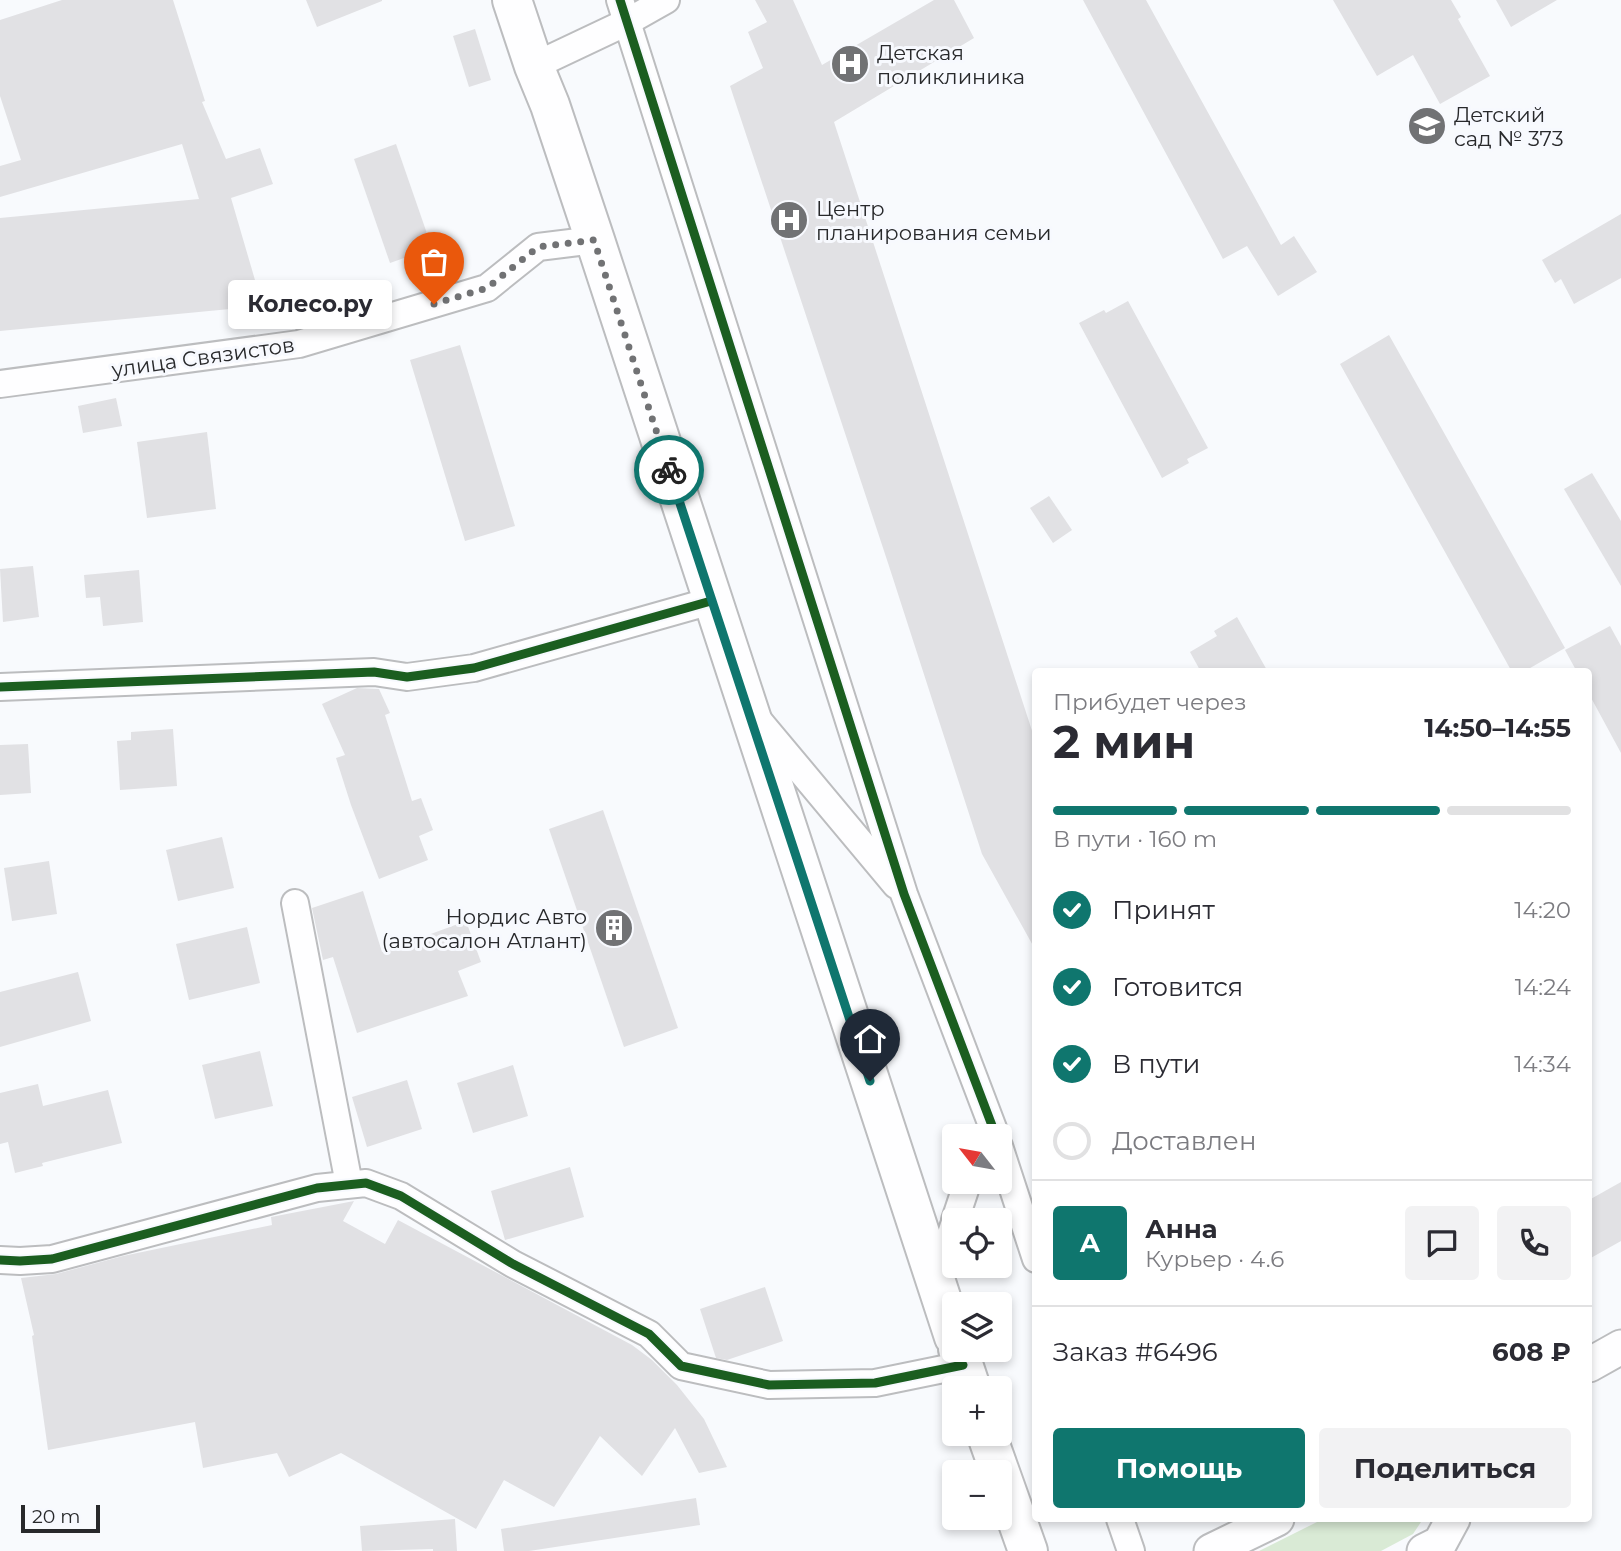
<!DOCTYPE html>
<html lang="ru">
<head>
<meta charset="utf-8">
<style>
	body { margin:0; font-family:Montserrat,sans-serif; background:#f2f2f3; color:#2b2b33; height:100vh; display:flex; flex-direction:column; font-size:26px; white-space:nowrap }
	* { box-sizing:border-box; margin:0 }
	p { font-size:23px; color:#7c7c81 }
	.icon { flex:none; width:38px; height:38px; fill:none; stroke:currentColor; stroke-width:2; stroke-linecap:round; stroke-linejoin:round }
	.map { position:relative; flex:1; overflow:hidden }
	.details { position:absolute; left:1032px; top:668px; width:560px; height:854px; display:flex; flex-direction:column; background:#fff; border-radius:7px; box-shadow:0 4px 10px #0003 }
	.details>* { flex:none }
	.needle { width:46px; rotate:301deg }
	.buttons { position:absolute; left:942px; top:1124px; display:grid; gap:14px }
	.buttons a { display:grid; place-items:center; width:70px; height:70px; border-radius:7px; background:#fff; box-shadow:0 4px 10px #0003; font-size:35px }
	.scale { position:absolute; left:21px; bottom:18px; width:79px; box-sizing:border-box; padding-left:7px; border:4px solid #28292b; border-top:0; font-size:19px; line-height:24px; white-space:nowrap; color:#28292b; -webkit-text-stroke:5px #f7f9fe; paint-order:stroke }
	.pin { position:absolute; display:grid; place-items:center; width:60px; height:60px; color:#fff; margin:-72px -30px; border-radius:50% 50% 50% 0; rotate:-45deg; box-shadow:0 0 7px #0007 }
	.pin .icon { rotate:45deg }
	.courier { position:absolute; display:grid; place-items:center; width:70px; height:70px; margin:-35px; border:5px solid #0f766e; border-radius:50%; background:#fff; color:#222; box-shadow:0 2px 9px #0007 }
	.bubble { position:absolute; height:49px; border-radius:7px; background:#fff; box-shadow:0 4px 10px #0003; font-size:23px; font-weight:700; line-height:49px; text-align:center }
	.head em { font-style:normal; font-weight:700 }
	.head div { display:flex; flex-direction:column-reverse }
	.head { display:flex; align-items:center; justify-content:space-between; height:119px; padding:0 21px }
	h1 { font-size:46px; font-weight:700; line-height:52px }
	.bar { display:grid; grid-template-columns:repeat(4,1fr); gap:10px 7px; align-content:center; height:84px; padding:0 21px }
	.bar i { height:9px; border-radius:5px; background:#e1e1e2 }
	.bar .on { background:#0f766e }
	.bar p { grid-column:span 4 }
	.line { display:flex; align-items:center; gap:18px; padding:0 21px; border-top:2px solid #e1e1e2 }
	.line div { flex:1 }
	.round { display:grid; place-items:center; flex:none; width:74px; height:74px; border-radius:7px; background:#f2f2f3 }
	ol { padding:0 21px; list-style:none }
	li { display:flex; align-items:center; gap:21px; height:77px }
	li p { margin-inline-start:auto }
	li .icon { padding:7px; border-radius:50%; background:#0f766e; color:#fff; stroke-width:4 }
	li:last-child { color:#7c7c81 }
	li i { width:38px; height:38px; border:4px solid #e1e1e2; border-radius:50% }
	.cta { display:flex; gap:14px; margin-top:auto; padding:14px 21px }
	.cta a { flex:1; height:80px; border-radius:7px; background:#0f766e; color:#fff; font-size:28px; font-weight:700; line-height:80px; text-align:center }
	.cta a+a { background:#f2f2f3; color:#2b2b33 }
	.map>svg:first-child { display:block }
</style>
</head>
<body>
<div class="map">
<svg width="1621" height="1551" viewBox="0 0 1621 1551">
	<rect width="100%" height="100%" fill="#f8fafd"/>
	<polygon fill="#d9ead5" points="1323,1519 1423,1519 1413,1534 1381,1551 1259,1551"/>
	<g fill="#e1e1e4">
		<polygon points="62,0 173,0 205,101 202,102 226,159 260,148 273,184 231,198 262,304 232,313 230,309 0,331 0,218 199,199 182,144 0,197 0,166 21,160 0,96 0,20"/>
		<polygon points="306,0 382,0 382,1 317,27"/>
		<polygon points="755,0 793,0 822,65 934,0 954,0 974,38 834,122 1036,743 1036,951 982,854 888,563 730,86 763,68 748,32 767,22"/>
		<polygon points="1083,0 1146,0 1281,245 1294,236 1317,272 1278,296 1247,246 1223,259"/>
		<polygon points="1333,0 1451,0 1461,17 1458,19 1490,76 1440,104 1413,55 1377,76"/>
		<polygon points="1496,0 1557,0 1511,27"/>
		<polygon points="475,29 491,80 469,87 453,36"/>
		<polygon points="396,144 432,248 390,263 354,159"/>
		<polygon points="1621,214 1621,278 1574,304 1561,279 1555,283 1542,260"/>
		<polygon points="1128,301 1208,448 1187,459 1189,463 1162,478 1079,323 1104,310 1106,313"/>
		<polygon points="1389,335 1565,648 1523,672 1512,672 1340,364"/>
		<polygon points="460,345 515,526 465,541 410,360"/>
		<polygon points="116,398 122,426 83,433 78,406"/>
		<polygon points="207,432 216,509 147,518 137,442"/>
		<polygon points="1592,473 1621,521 1621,586 1564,489"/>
		<polygon points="1049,496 1072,530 1053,543 1030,508"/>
		<polygon points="33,566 39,617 3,622 0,569"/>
		<polygon points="139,570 143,622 103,626 100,597 86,598 84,575"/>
		<polygon points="1237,617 1268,672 1201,672 1190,652 1217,636 1214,631"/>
		<polygon points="1610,626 1621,646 1621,753 1589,694 1589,672 1577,672 1565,650"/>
		<polygon points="357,688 379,689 390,713 385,715 412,801 421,798 433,830 419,836 428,860 379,879 351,805 336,758 345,755 322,704"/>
		<polygon points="173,729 177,786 120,790 117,741 131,740 131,732"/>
		<polygon points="28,744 31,793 0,795 0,745"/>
		<polygon points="603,810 678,1028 624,1047 549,829"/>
		<polygon points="222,837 234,888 178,901 166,850"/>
		<polygon points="49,861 57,914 12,921 4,868"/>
		<polygon points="363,891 382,952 466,921 481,962 458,971 468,996 357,1033 333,957 323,960 312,908"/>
		<polygon points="247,927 260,983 189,1000 176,944"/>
		<polygon points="78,972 91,1021 0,1047 0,992"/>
		<polygon points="260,1051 273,1106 215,1119 202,1065"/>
		<polygon points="513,1065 528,1116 473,1133 457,1083"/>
		<polygon points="407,1080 422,1129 367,1147 352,1097"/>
		<polygon points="38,1084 43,1106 108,1090 122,1143 42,1163 43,1166 15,1173 8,1142 0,1144 0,1093"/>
		<polygon points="570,1167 584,1217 505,1240 491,1191"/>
		<polygon points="1621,1182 1621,1241 1589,1259 1589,1200"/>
		<polygon points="354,1201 343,1221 385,1244 398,1220 632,1345 652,1360 677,1385 704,1419 727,1467 699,1473 675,1428 642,1476 600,1436 554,1507 504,1480 476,1529 341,1453 289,1477 277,1453 203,1468 195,1422 48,1450 32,1336 34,1335 21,1278 56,1274 123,1256 272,1225 271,1217"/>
		<polygon points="765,1287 783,1341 727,1360 716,1358 700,1309"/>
		<polygon points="696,1498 700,1525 529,1551 504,1551 501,1529"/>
		<polygon points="455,1519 457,1551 433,1551 433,1549 362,1551 360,1526"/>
	</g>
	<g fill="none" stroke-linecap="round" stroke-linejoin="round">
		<defs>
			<g id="minor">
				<polyline points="620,0 904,894 996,1136"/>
				<polyline points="534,66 627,22 666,0"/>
				<polyline points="0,384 299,344 487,288 538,247 595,240"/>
				<polyline points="0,687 374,672 407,677 474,668 711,601"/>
				<polyline points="759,721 896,885"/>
				<polyline points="295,903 349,1184"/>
				<polyline points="999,1146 1036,1259"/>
				<polyline points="955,1220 968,1181"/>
				<polyline points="0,1260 20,1261 52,1259 317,1188 366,1183 401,1196 513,1264 649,1334 681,1366 769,1385 875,1383 963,1365"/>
				<polyline points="936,1280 954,1225"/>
				<polyline points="1120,1519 1131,1551"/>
			</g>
			<g id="major">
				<polyline points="1589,1365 1621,1347"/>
				<polyline points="1211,1551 1277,1519"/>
				<polyline points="1424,1551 1440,1543 1453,1519"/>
			</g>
			<g id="highway">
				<polyline points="512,0 534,66 550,105 595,240 954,1337"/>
				<polyline points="958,1349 971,1388"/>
				<polyline points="986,1433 1028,1551"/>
			</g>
		</defs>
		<use href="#minor" stroke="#bcbdbf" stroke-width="30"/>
		<use href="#major" stroke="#bcbdbf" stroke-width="37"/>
		<use href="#highway" stroke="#bcbdbf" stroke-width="42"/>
		<use href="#minor" stroke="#fefeff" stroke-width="26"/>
		<use href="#major" stroke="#fefeff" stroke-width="33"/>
		<use href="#highway" stroke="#fefeff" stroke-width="38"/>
		<defs>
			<g id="cycleway">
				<polyline points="620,0 904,894 996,1136"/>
				<polyline points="0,687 374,672 407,677 474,668 711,601"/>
				<polyline points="0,1260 20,1261 52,1259 317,1188 366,1183 401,1196 513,1264 649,1334 681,1366 769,1385 875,1383 963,1365"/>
			</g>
		</defs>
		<use href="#cycleway" stroke="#f7f9fe" stroke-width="13"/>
		<use href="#cycleway" stroke="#1b5e20" stroke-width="9"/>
	</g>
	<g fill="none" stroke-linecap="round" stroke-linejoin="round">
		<polyline stroke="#717274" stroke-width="7" stroke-dasharray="0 12.6" points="434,304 487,288 538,247 594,240 669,470"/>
		<polyline stroke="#0f766e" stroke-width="9" points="669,470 870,1081"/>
	</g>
	<defs>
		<symbol id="hospital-disc" viewBox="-11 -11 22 22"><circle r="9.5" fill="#717274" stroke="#f7f9fe"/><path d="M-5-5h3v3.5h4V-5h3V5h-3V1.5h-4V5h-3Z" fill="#fff"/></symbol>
		<symbol id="school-disc" viewBox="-11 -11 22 22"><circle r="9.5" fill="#717274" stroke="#f7f9fe"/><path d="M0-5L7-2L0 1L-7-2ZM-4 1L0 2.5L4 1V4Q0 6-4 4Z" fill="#fff"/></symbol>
		<symbol id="building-disc" viewBox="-11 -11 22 22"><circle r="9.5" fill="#717274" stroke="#f7f9fe"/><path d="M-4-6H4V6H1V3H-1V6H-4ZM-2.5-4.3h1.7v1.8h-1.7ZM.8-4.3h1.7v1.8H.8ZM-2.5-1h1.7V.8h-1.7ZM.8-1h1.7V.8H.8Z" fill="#fff"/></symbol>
	</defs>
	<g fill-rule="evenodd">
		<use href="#hospital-disc" x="828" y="42" width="44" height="44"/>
		<use href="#school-disc" x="1405" y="104" width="44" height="44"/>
		<use href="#hospital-disc" x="767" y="198" width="44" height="44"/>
		<use href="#building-disc" x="592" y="906" width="44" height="44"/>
	</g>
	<g text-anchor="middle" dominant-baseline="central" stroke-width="6" stroke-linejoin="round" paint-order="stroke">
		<g font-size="21" fill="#28292b" stroke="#f7f9fe" text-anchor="start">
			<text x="877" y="52">Детская<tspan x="877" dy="24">поликлиника</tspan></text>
			<text x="1454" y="114">Детский<tspan x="1454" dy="24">сад № 373</tspan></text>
			<text x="816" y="208">Центр<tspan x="816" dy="24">планирования семьи</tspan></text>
			<text x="587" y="916" text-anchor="end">Нордис Авто<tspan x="587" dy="24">(автосалон Атлант)</tspan></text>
		</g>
		<g font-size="21" fill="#28292b" stroke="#f7f9fe">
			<text transform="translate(203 357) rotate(-8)">улица Связистов</text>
		</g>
	</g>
</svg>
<div class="buttons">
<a><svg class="needle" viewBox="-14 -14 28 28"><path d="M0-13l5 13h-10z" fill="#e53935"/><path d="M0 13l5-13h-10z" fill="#7c7c81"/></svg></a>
<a><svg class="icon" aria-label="locate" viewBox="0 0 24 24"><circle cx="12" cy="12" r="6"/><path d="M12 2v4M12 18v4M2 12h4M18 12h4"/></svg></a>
<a><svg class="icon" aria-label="layers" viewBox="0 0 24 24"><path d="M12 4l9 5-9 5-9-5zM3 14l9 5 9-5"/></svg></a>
<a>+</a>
<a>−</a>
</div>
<div class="scale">20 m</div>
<div class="pin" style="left:434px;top:304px;background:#ea580c"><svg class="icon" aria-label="bag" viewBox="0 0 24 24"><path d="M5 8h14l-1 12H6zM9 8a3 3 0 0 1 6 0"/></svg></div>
<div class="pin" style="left:870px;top:1081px;background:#1f2937"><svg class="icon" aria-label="home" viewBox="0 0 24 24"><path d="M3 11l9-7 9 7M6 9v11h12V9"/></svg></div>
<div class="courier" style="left:669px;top:470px"><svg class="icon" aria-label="bike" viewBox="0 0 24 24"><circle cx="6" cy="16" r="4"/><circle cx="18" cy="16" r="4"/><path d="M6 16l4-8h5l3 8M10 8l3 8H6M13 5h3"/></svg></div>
<div class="bubble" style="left:228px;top:280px;width:164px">Колесо.ру</div>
<section class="details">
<div class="head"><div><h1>2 мин</h1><p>Прибудет через</p></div><em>14:50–14:55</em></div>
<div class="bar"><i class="on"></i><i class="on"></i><i class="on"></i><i></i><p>В пути · 160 m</p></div>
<ol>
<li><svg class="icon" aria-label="check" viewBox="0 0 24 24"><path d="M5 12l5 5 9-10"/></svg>Принят<p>14:20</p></li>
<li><svg class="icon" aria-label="check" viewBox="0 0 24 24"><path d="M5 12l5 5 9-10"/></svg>Готовится<p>14:24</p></li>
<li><svg class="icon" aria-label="check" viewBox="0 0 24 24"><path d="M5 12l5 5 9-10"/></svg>В пути<p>14:34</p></li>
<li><i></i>Доставлен</li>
</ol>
<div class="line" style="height:126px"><b class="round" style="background:#0f766e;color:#fff">А</b><div><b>Анна</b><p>Курьер · 4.6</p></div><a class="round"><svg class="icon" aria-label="chat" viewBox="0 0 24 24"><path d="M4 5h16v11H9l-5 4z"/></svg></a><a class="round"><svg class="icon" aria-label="phone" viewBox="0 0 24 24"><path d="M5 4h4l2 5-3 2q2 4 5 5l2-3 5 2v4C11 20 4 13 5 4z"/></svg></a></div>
<div class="line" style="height:91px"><div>Заказ #6496</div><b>608 ₽</b></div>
<div class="cta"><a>Помощь</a><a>Поделиться</a></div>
</section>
</div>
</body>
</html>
